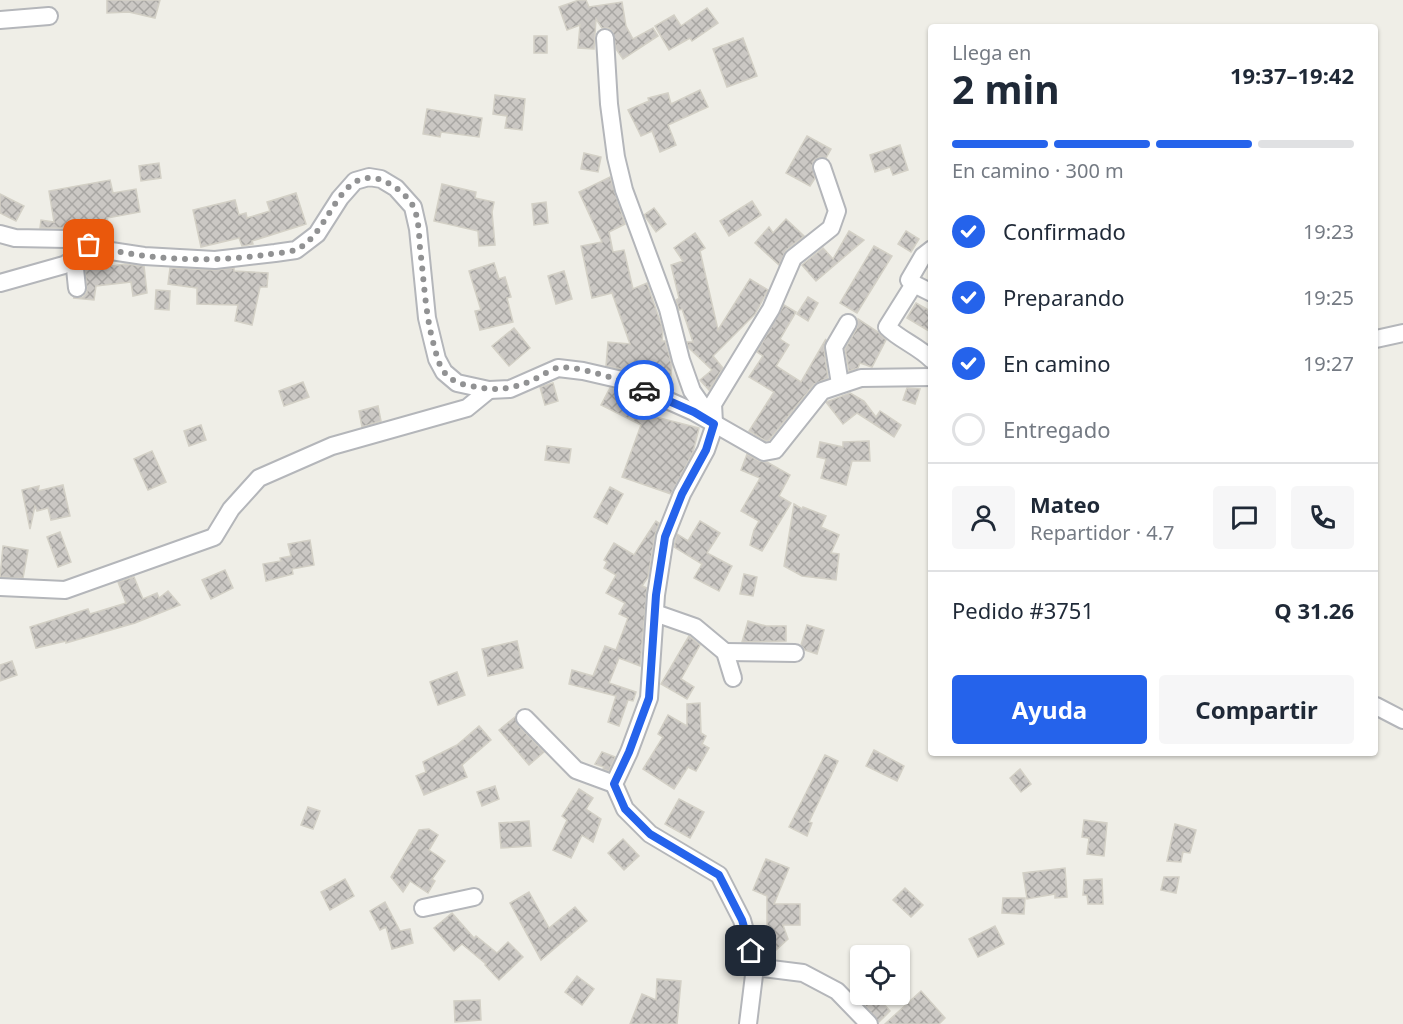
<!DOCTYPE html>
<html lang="es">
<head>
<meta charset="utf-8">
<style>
	body { margin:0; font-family:"Noto Sans",sans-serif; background:#f6f6f7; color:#1f2937; height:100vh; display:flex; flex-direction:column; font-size:22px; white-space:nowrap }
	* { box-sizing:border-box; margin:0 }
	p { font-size:20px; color:#747a83 }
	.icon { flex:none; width:33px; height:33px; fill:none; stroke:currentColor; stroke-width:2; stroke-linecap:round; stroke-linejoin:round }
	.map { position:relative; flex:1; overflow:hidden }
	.drawer { position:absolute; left:928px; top:24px; width:450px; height:732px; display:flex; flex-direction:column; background:#fff; border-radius:6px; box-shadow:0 2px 4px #0004 }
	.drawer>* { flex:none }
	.buttons { position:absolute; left:850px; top:945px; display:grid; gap:12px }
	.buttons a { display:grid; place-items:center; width:60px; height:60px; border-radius:6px; background:#fff; box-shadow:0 2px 4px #0004; font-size:30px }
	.pin { position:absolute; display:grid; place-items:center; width:51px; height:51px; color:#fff; margin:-26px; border-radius:12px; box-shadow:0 3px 9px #0006 }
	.courier { position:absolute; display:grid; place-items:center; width:60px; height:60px; margin:-30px; border:4px solid #2563eb; border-radius:50%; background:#fff; color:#222; box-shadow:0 2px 8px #0007 }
	.overview em { font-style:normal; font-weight:700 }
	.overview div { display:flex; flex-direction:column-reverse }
	.overview { display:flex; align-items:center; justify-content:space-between; height:102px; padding:0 24px }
	h1 { font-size:39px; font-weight:700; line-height:45px }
	.bar { display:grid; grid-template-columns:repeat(4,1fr); gap:9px 6px; align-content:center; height:72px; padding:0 24px }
	.bar i { height:8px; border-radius:4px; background:#e0e1e3 }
	.bar .selected { background:#2563eb }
	.bar p { grid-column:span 4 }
	.line { display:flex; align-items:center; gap:15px; padding:0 24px; border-top:2px solid #e0e1e3 }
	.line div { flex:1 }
	.round { display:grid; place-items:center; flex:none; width:63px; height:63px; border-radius:6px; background:#f6f6f7 }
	ol { padding:0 24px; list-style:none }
	li { display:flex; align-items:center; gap:18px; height:66px }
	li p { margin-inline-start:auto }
	li .icon { padding:6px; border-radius:50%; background:#2563eb; color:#fff; stroke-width:4 }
	li:last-child { color:#747a83 }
	li i { width:33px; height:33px; border:3px solid #e0e1e3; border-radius:50% }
	.primary-button { display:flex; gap:12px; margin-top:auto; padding:12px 24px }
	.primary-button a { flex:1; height:69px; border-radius:6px; background:#2563eb; color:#fff; font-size:24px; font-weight:700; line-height:69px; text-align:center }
	.primary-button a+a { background:#f6f6f7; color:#1f2937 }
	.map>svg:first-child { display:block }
</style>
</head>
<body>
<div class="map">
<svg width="1403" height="1024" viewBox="0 0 1403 1024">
	<defs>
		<pattern id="building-cross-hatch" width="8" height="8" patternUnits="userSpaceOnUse" patternTransform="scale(1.5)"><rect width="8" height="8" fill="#cbc8c4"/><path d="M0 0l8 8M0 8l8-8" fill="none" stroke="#a8a6a3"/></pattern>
	</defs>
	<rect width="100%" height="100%" fill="#efeee7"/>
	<g fill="url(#building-cross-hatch)" stroke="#d3d0c6" stroke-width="1.5">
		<polygon points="107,0 160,0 155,18 129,12 107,13"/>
		<polygon points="579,0 586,0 589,7 622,2 626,26 633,39 653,28 658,36 623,59 616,49 613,32 609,28 602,28 596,19 594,49 578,48 580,25 567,30 559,7"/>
		<polygon points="707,8 718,23 692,41 690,38 669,50 655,26 674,15 681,26"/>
		<rect x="534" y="36" width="13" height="17"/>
		<polygon points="743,38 757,76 727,87 713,49"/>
		<polygon points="700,90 708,107 668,125 676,145 660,152 652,131 641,136 628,110 649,101 648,98 668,93 671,104"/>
		<polygon points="495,95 525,99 522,130 505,128 507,116 493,114"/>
		<polygon points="427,109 482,118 479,137 441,132 440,137 423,134"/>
		<polygon points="807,136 831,149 826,158 819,157 814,161 812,166 815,178 810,186 786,173"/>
		<polygon points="900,145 908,170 893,175 890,167 875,172 870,155"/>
		<polygon points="584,153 601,157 598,172 581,169"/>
		<polygon points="159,163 161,178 141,181 139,166"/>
		<polygon points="610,177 625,224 609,232 613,252 624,250 633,289 647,283 663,330 662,341 665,341 672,365 670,384 663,387 626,370 606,366 608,342 630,344 612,293 592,298 581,246 602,242 579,192"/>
		<polygon points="110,180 113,193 136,189 140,212 107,218 109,225 78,231 67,228 40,228 41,220 54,222 49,191"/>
		<polygon points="442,184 476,192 475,198 494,202 492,212 495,245 479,246 478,231 434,221"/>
		<polygon points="296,193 306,224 252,241 253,244 242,246 239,238 201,247 193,210 235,200 239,215 246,213 247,218 270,211 267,202"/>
		<polygon points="0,194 24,206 16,221 0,213"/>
		<polygon points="752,201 761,215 729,236 720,221"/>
		<polygon points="546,202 548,223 534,225 532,204"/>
		<polygon points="654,208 666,224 656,232 644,215"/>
		<polygon points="786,219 804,236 786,250 779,265 755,243 769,227 773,233"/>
		<polygon points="849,231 864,240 816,281 802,265 823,248 833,259"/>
		<polygon points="906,231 919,239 911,252 898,244"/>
		<polygon points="695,233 705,248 700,251 718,330 750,279 768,290 755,314 713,356 723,368 709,390 700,380 712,370 688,347 687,342 693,342 682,309 679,310 676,300 679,298 671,265 683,261 674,248"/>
		<polygon points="874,246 892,256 857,313 840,303"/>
		<polygon points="111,262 112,266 125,264 144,266 147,293 133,296 131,282 96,286 94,300 73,298 83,297 87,292 85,267"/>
		<polygon points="494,263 499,279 505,277 511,297 507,298 513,322 480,330 475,311 481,310 469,271"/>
		<polygon points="170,268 214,270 234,268 234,271 268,273 267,287 260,287 252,325 235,321 238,305 197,304 197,288 168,284"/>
		<polygon points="564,271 572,299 556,304 548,276"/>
		<polygon points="156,290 170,291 169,310 155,309"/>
		<polygon points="808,297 818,303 808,321 797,314"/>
		<polygon points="916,303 932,312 932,333 907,318"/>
		<polygon points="784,305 796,312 780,339 789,345 776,366 801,382 826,339 824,349 828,378 814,384 769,440 766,441 749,431 774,392 749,377 763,356 757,352"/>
		<polygon points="858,319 878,332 886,340 872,367 860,363 858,368 849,371 845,349 857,328"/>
		<polygon points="514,328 530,348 509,366 492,346"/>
		<polygon points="303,382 309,397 284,406 279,391"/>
		<polygon points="553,383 558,401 545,405 540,387"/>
		<polygon points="610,388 628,394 622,396 653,413 652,416 699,428 693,452 671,494 622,477 641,425 601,405"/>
		<polygon points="907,388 920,389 915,404 903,400"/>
		<polygon points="850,393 864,401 876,417 880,411 901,425 894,437 857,413 843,424 826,402"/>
		<polygon points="378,406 381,421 362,427 359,411"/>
		<polygon points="201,425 206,440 189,446 184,431"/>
		<polygon points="869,441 870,461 852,461 846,485 821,478 826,459 817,457 820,442 843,447 843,442"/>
		<polygon points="547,446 571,449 569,463 545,460"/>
		<polygon points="152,451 166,482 148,490 134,459"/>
		<polygon points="747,454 759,461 767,462 790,475 779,496 791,503 762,551 750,545 754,530 759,521 741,511 760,478 741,470"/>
		<polygon points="63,485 70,516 51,520 48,508 37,511 35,506 30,529 22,490 39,486 38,491"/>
		<polygon points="610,487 623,494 607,524 594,517"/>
		<polygon points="794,504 802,509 803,507 826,516 821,527 839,535 831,553 839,554 836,580 802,576 784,566"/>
		<polygon points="656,521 659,523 655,535 648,577 642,586 647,588 640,666 619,658 609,683 636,692 633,701 628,700 619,726 608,722 616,696 569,684 572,670 593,676 605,646 616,650 628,618 619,614 625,603 606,593 616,575 604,568 607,562 604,560 614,543 634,555"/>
		<polygon points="700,521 720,533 707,553 732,566 719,591 694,578 702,564 674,547 677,534 688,541"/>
		<polygon points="60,532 71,562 58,567 47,537"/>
		<polygon points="310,540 314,565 292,569 293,574 266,581 263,564 281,561 280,558 291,556 288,544"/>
		<polygon points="3,546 28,550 23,578 0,577"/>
		<polygon points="225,570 233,588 211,599 202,580"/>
		<polygon points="744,574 757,577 753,596 740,594"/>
		<polygon points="134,577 143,599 157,593 159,598 168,591 180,605 135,623 66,643 66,641 36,648 30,627 88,609 90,614 126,603 118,582"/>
		<polygon points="748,621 766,626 786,626 786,641 742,642"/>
		<polygon points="807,625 824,630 817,654 805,650 801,645"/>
		<polygon points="689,636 700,645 681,679 694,687 687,699 661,684"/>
		<polygon points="517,641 523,668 488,676 482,649"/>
		<polygon points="12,661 17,675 0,681 0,665"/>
		<polygon points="457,672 465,695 438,705 430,682"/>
		<polygon points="700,703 701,733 706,736 702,744 709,748 696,771 688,767 674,789 643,769 663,737 658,734 668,715 687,726 687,704"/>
		<polygon points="515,717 518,725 544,752 529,765 499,730"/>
		<polygon points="479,726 491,740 462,765 467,777 424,795 416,776 426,772 423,762 457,745"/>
		<polygon points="874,750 904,766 897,781 866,766"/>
		<polygon points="602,752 615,757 609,771 603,769 604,767 595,764"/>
		<polygon points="825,755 838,761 809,822 812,823 807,836 789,827"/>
		<polygon points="1020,769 1031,784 1021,792 1010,778"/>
		<polygon points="495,786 499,799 482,806 477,792"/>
		<polygon points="579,789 593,798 586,809 601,819 593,842 582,835 571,858 553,850 567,820 562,816"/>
		<polygon points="679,799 704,812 690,838 665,824"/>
		<polygon points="308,807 320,811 313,829 301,825"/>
		<polygon points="1084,820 1107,823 1104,856 1087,854 1089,838 1082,837"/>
		<polygon points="529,821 531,846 501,848 499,823"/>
		<polygon points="1175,824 1196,830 1190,853 1183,852 1181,862 1167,861"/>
		<polygon points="429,829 438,835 429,850 445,861 432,879 435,881 428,893 410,881 403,892 391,877 419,830"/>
		<polygon points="623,839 639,856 624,870 608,853"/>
		<polygon points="766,859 789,868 774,904 800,904 800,925 783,925 788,939 774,952 767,931 767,896 753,890"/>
		<polygon points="1065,868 1067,897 1055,898 1055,894 1027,899 1023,873"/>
		<polygon points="1164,877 1179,877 1176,893 1161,890"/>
		<polygon points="345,879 354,896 330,910 321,892"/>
		<polygon points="1102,879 1103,904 1088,904 1087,895 1083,895 1084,880"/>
		<polygon points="905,888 923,905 911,917 893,900"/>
		<polygon points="529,892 549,928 575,907 587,921 541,960 510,903"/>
		<polygon points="1003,898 1025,898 1024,914 1002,913"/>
		<polygon points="385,902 400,931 410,929 413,943 392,949 386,927 380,930 370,911"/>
		<polygon points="452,913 474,938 476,936 497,953 508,942 523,957 499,980 485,965 486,964 462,944 454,951 434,928"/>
		<polygon points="995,926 1004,944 978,957 969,939"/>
		<polygon points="577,976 594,989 582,1005 565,992"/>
		<polygon points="657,979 681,981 677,1024 630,1024 642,994 656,1000"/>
		<polygon points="921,991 945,1018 939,1024 885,1024"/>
		<polygon points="855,994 875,994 890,1011 879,1022"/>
		<polygon points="480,1000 481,1020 455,1022 454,1001"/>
	</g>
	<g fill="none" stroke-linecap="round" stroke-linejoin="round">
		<defs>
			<g id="minor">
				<polyline points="0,20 49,16"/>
				<polyline points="605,38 609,104 616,157 624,190 668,309 681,360 692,391 715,424 706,450 682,494 665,537 656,595 649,698 629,752 614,784 625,809 650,834 719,875 742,920 755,967 803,973 837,991 869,1024"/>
				<polyline points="0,234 15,238 67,239 111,251 144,256 215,260 275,253 296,250 317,234 340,198 355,181 369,177 381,179 396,188 413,207 418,229 427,318 437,359 444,372 457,383 489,390 510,389 558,368 583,371 622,380 694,412 764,452 775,450 822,391 861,378 932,377"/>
				<polyline points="74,259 77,288"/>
				<polyline points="0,283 64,265 74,259 107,252"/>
				<polyline points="914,284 909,280 923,256 932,249"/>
				<path d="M932 293 914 284 887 327C900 340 918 346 932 360"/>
				<polyline points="1376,339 1403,333"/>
				<polyline points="840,384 834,347 848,323"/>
				<polyline points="714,423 713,404 771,309 793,258 831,228 837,211 822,167"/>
				<polyline points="0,587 65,590 214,537 231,509 259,478 332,446 467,408 489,390"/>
				<polyline points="655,613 695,627 725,652 733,678"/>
				<polyline points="725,652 795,653"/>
				<polyline points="1376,706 1403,720"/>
				<polyline points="525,718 576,770 614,784"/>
				<polyline points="423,908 474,897"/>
				<polyline points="748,1024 755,967"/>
			</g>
		</defs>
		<use href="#minor" stroke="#b4b6ba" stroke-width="20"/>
		<use href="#minor" stroke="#fff" stroke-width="16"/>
	</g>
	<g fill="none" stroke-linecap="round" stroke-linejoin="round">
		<path stroke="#919293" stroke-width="6" stroke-dasharray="0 10.8" d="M89 245C146 260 206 263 264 255 274 253 286 253 295 250 327 238 336 176 371 178 386 178 408 194 414 208 419 220 419 236 420 248 424 280 425 311 433 342 436 352 438 364 444 372 451 381 460 384 471 386 494 391 511 390 533 380 540 377 549 370 557 368 575 364 627 382 644 390"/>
		<polyline stroke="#2563eb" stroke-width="8" points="644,390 694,412 714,424 706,450 682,494 665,537 656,595 649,698 629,752 614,784 625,809 650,834 719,875 742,920 751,951"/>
	</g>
</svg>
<div class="buttons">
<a><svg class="icon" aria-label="locate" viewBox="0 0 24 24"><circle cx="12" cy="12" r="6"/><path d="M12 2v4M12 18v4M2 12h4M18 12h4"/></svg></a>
</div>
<div class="pin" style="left:89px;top:245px;background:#ea580c"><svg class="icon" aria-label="bag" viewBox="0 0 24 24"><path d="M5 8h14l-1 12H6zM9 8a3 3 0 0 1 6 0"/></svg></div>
<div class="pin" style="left:751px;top:951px;background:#1f2937"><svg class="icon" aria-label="home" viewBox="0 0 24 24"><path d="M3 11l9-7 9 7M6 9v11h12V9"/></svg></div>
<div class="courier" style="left:644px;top:390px"><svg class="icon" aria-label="car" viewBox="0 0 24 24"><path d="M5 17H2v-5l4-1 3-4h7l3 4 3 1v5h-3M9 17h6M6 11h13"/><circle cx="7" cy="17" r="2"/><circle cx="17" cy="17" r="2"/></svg></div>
<section class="drawer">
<div class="overview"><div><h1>2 min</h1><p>Llega en</p></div><em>19:37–19:42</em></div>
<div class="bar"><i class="selected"></i><i class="selected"></i><i class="selected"></i><i></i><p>En camino · 300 m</p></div>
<ol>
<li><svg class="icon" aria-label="check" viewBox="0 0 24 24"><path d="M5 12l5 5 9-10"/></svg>Confirmado<p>19:23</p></li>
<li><svg class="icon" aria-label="check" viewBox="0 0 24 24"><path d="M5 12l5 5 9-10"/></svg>Preparando<p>19:25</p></li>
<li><svg class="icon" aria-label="check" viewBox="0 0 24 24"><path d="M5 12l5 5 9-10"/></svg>En camino<p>19:27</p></li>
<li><i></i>Entregado</li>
</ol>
<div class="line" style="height:108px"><a class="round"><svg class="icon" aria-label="person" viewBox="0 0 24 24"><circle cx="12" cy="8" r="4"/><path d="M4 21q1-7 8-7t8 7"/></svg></a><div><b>Mateo</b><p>Repartidor · 4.7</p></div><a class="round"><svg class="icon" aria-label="chat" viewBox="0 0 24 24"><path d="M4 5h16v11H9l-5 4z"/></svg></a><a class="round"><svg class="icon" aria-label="phone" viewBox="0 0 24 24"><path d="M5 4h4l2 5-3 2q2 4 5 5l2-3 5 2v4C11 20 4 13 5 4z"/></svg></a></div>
<div class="line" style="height:78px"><div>Pedido #3751</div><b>Q 31.26</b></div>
<div class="primary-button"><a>Ayuda</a><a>Compartir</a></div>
</section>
</div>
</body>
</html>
